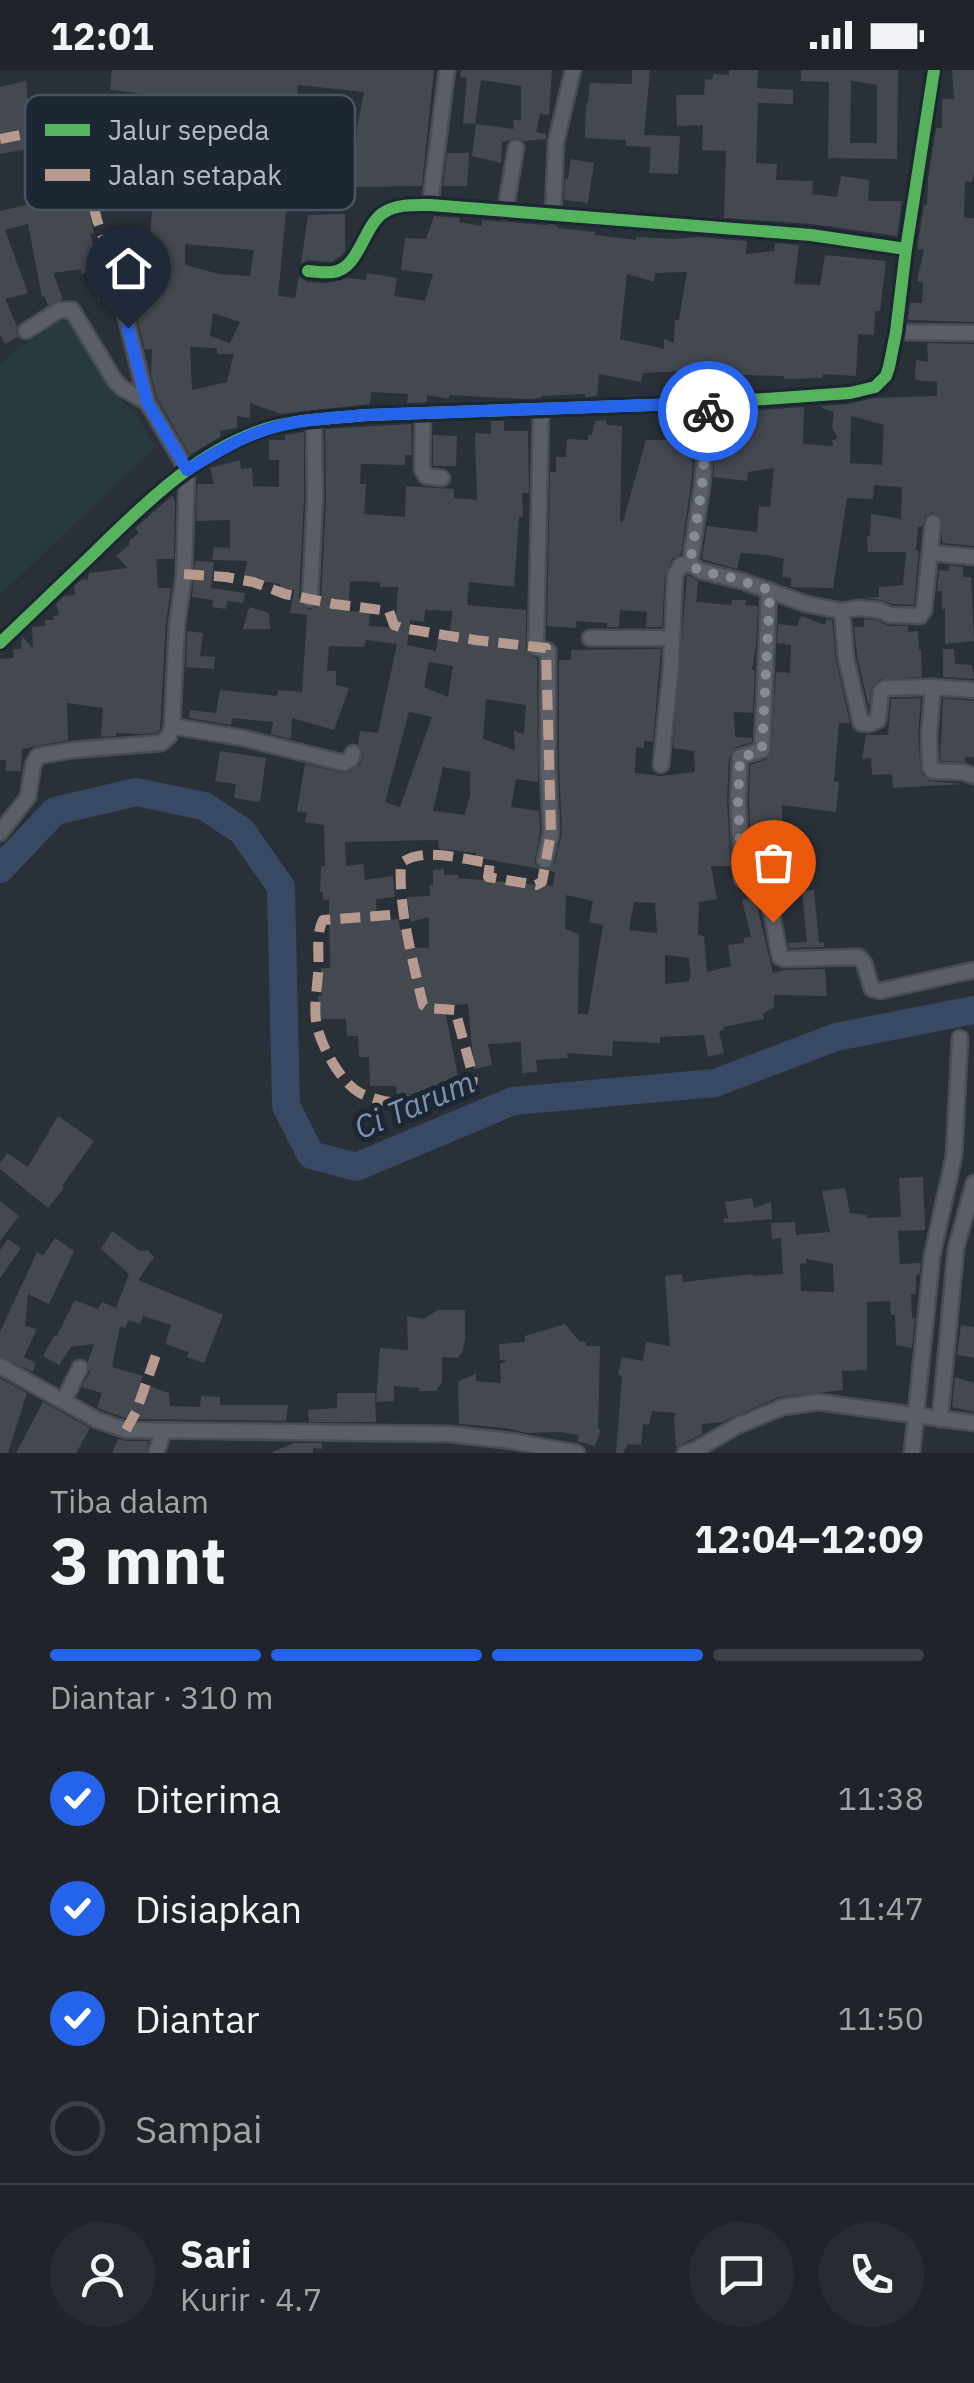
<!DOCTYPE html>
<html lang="id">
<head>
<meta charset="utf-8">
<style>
	body { margin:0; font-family:"IBM Plex Sans",sans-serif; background:#282c32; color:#f1f3f6; height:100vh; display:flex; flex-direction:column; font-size:38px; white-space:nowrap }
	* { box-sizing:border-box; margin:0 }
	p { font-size:32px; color:#a2a4a8 }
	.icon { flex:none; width:55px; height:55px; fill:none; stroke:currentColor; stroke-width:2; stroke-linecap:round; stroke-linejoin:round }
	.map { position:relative; height:1383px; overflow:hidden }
	.side { display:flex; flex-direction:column; background:#20242a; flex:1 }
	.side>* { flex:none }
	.pin { position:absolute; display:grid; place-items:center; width:85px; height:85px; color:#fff; margin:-102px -42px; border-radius:50% 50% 50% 0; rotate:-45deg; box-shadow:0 0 10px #0007 }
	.pin .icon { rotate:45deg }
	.courier { position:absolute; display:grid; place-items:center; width:100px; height:100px; margin:-50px; border:8px solid #2563eb; border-radius:50%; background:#fff; color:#222; box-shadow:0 2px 12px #0007 }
	.headline em { font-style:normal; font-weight:700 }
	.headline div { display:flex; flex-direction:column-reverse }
	.headline { display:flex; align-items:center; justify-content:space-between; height:170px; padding:0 50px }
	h1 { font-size:65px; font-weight:700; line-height:75px }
	.bar { display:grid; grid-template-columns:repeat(4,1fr); gap:15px 10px; align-content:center; height:120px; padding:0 50px }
	.bar i { height:12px; border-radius:8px; background:#3d4147 }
	.bar .active { background:#2563eb }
	.bar p { grid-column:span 4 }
	.line { display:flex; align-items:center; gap:25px; padding:0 50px; border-top:2px solid #3d4147 }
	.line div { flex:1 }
	.round { display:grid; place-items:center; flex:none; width:105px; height:105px; border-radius:52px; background:#282c32 }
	ol { padding:0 50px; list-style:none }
	li { display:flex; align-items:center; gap:30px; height:110px }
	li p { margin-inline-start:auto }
	li .icon { padding:10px; border-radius:50%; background:#2563eb; color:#fff; stroke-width:4 }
	li:last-child { color:#a2a4a8 }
	li i { width:55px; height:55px; border:5px solid #3d4147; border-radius:50% }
	.status { display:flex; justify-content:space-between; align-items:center; height:70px; padding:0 50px; background:#20242a; direction:ltr }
	.status svg { height:28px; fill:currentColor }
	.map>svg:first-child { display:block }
</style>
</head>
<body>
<div class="status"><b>12:01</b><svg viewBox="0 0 49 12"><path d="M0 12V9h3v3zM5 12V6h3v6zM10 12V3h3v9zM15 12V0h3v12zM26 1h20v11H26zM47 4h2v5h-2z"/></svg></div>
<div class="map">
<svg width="974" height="1383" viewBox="0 0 974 1383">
	<rect width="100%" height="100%" fill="#2a3038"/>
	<polygon fill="#273a3e" points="68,244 107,315 138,347 155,377 0,525 0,295 17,279"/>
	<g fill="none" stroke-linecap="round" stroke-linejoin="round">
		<polyline stroke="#384963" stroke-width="28" points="0,799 55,741 136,722 204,736 242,761 281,817 286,1036 311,1085 356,1097 513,1031 715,1013 836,967 974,940"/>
	</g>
	<g fill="#444950" fill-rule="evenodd">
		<path d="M112 0H434L422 116 354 117 357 58 364 22 298 15 278 226 295 228 299 206 307 212 327 213 348 208 366 210 367 203 397 208 394 226 425 231 433 204 401 200 405 168 426 169 434 146 460 148 459 152 482 156V150L558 156V158L595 162V165L636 170V167L675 169 697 167 747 171 746 184 774 181 775 173 799 175 794 214 820 215 825 185 886 191 880 241H875L874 265 858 264 856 306 823 304 822 308 784 309V306L743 305 721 309V305L711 307V302H706V300L643 303 641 312 599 304 597 326 585 327V324L541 326V328L526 329 449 325V329L427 325V332L407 333 408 324 371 322 370 334 281 344 250 333V348L237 346V358L220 361 221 366 190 385 157 328 151 306 152 279 145 280 126 205 128 163 150 164 163 26 110 20ZM185 174 254 180 250 206 219 204 185 195ZM687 202 679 250H675L674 273 664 269V279L620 269 627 204 654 212 655 203ZM213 243 240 252 230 273 210 266ZM190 277 217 278V284H234L227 312 192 320Z"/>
		<polygon points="461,0 552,0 549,45 540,44 536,62 546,64 546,69 524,71 517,68 502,72 501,93 472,86 476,54 514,59 513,50 521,50 521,16 481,10 475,54 463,53 467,8 460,7"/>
		<polygon points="632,0 650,0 644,65 680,66 678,104 649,103 651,77 626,76 626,70 585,68 586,33 588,33 590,13 632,14"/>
		<polygon points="729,0 758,0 757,18 793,20 793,34 758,33 756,93 777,94 776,110 813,111 812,124 837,127 841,106 869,110 868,131 902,131 897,166 812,154 724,148 726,81 702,80 703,55 677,56 676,25 704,25 705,9 712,10 713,4 729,5"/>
		<path d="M801 0H898L897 89 828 88 829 12 801 11ZM851 11 877 15V73H850Z"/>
		<polygon points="952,0 974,0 974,104 972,112 965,111 964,142 964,148 974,148 974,252 908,250 910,233 922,233 923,213 917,211 924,180 917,179 924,135 927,135 928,110 936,58 942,58 942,29 954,29"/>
		<polygon points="26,11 28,31 25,32 33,63 66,60 65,58 90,55 93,80 97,79 110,135 92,139 93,143 90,144 94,163 90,164 110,226 98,231 90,201 81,204 81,199 53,203 63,229 48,235 44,226 42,227 28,154 5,160 28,223 5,229 17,256 16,262 18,267 5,274 0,264 0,141 39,132 34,107 41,106 33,78 0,84 0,17"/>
		<polygon points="447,83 469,83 467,116 443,116"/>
		<polygon points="571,89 594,93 588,133 564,130 565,108 568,109"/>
		<polygon points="345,144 345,182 341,186 331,192 308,190 301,194 308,145"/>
		<path d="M927 273 974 274V476L942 473V448L933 442 925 446 922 457H918L916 480 919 481 914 535 892 534 881 530 864 528 879 527V517L903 515 906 482H868L867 466 870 467 871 444 901 449 902 417 874 415 873 429 847 428 833 518 791 517V508L782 507 784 489 767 485 741 483 737 499 702 489 707 456 757 462 759 436 770 437 774 398 748 402 747 411 713 407 719 343 804 337 803 374 833 376 832 370 838 369 832 357 834 342 822 338V336L849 334 874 328 937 326V312L915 310 916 290 928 292ZM851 346 884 355 882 395 850 393Z"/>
		<polygon points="697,344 691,415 681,484 672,489 665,504 662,557 646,557 647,542 620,540 619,557 607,557 607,553 576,551 576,558 547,556 550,402 556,402 556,387 566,387 567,369 588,370 588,365 592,365 595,351 606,350 607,355 622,356 620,451 623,452 646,370 682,370 684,345"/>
		<path d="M491 351H504V361H528L529 423H522L523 447H519L514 517 469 512 467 535 526 540V578L528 584 537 589 538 712 516 709 511 737 539 741 540 762 535 789V794L540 799 475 787 476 783 439 779 438 770 345 772 346 796 363 794 365 810 393 806 395 827 376 829 377 851 398 849 405 877 429 878V847L411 852 407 827 430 826V815H433V800L444 799V805H458V808L553 816 555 802 547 800 555 793 562 763 559 695V590H571V580L661 579 653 672 644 671V678L636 677 635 703 661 706 695 702 694 681 673 678 687 505 698 511 696 532 731 535 732 530H747L745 535 758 536 756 575 752 600H755L753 643 734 642 735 667 752 668V672L736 677 729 687 727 731 731 796H711L717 829 699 832 698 865 704 866 707 902 731 896 728 875 744 873V868L751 867 742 830 755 827 773 903 785 900 825 899 827 926 774 925V938L763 943 764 949 723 957 724 960 719 961 724 983 708 987 704 965 660 967V973L613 971 612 986 567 983 568 988 536 990 537 1002 522 1003 521 972 488 974 492 995 474 999 468 934 444 936 460 1017 397 1026 396 1016H370L369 987H359L358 966H347L346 949H319L318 926H322L321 898H330L329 830H323V821L320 822 321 796H325L324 755 305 752 307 743 297 741 305 694 343 703 349 702 360 694 363 682 358 674 360 661 378 663 397 574 366 570 364 577 329 576 327 601H336V615L349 618 334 660 292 648 291 669 271 664 273 652 232 648 231 655 189 648 190 640 216 643 220 620 277 626 278 620 302 622 307 545 290 543 294 520 280 519V514L244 508 247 491 212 490 214 477 230 478V450L196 451 197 414H214L210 398 240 390 241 399 252 398 253 416 279 417V390H269V370H285V365L304 362V429L299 528 304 537 310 540 318 536 321 530 326 429 325 359 411 354 412 385H405V395L361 394 360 414H366L364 444 405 447 406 416 454 419V428L477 430 475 363 491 364ZM355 511 380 512V517H398L395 558 369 556 370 542 348 541 350 512ZM425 540 453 541 448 570 438 568 436 581 407 575 410 550 424 552ZM429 592 453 596 448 627 424 617ZM486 629 526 635 524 664 514 661 515 680 483 669ZM409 642 432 647 400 737 385 732ZM443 697 470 702V725L465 745 433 741ZM566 825 593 831 589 852 603 855 588 944H578L579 864 565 859ZM634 832 655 833 657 863 629 860ZM665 885 689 888 691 908H689V911L665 914Z"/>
		<polygon points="433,365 457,366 456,396 433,396"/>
		<polygon points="172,426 175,431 174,489 156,489 158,518 171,518 166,553 160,660 157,663 140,664 116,663 116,666 101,667 103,638 67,633 68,670 22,679 21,701 6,701 6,690 0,690 0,589 14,588 13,579 21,579 22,566 33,579 32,557 45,556 45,550 54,550 53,546 59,545 56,534 64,526 75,525 74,516 81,510 88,509 89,503 128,498 116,486 130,474 128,472 139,463 135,458"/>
		<polygon points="195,491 214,492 211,518 245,523 243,533 227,531 226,539 212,537 213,530 192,527"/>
		<polygon points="949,495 963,497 963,507 971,507 974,571 945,574 945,539 942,539 942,521 937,521 939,500 949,501"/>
		<polygon points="249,537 269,543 270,559 243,559"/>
		<polygon points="801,546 825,555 827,549 832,550 836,590 850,653 839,653 834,711 839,712 836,742 782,735 782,797 788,796 790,816 777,817 775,802 752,802 749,731 750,695 765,690 771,685 776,602 790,603 791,575 777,573 778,554 797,556"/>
		<polygon points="864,549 876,550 889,556 908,556 908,562 918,561 919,580 921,580 922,607 881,609 872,616 869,638 857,586 854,557 864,557"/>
		<polygon points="187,561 203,563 200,586 215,587 214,599 186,597"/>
		<polygon points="943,579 954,579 955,594 972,595 974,609 943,607"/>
		<polygon points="921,628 918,665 921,702 929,711 964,714 893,718 892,704 872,705 871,688 862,689 866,665 888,665 891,629"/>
		<polygon points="943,628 974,631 974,687 965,687 965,692 940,691"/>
		<polygon points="220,681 266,688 260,732 234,728 236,714 215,711"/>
		<polygon points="814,820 819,873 824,872 824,877 789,878 788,873 807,872 802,821"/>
		<polygon points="58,1046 94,1071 62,1116 64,1118 48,1138 0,1099 0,1093 7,1083 28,1097"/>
		<path d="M923 1107 925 1160 898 1161 900 1194 921 1193 919 1205H916V1224H911L912 1248H915L912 1278 896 1275 895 1245H891L890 1231 867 1232V1300L842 1301 843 1320 779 1327 722 1352 702 1354V1364L676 1377 674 1349 676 1343 652 1341 649 1355 643 1354 641 1375 628 1374 623 1383H616L622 1306 618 1305 622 1287 643 1291 646 1272 670 1276 665 1206 682 1204 683 1212 753 1204V1206L783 1204 781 1168 772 1169 771 1153 795 1152 796 1165 830 1162 822 1121 845 1118 850 1143 867 1145V1148L901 1147 899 1108ZM806 1189 833 1194 834 1222 801 1221 800 1194 807 1193Z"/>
		<polygon points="752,1128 754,1138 771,1132 772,1149 724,1153 723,1149 728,1148 725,1132"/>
		<polygon points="0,1131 19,1146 0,1171"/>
		<polygon points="112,1161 140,1181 148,1180 154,1187 138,1210 223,1245 204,1293 187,1287 189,1282 165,1274 171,1255 143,1246 140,1254 129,1250 125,1258 120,1256 112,1297 143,1306 140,1313 169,1323 170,1336 200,1337 201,1326 220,1327 220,1335 288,1335 286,1351 128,1349 97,1338 102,1323 82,1317 90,1302 88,1291 94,1274 71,1277 59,1295 43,1286 54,1266 57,1266 75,1230 98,1239 102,1232 116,1238 129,1204 101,1179"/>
		<polygon points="55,1168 74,1181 49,1234 28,1224 25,1256 37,1259 24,1287 36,1293 33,1302 0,1286 0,1262 37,1182 43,1186"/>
		<polygon points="8,1169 21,1178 0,1208 0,1180"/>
		<polygon points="438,1240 465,1240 465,1269 463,1281 458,1288 442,1287 442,1312 436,1321 419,1321 420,1318 394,1316 394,1331 376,1332 380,1278 408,1280 407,1246 424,1249"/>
		<polygon points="565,1254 579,1271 586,1272 586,1276 600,1276 598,1359 601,1359 595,1376 577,1371 579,1365 560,1362 527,1363 506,1358 459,1354 458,1311 476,1304 476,1311 501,1313 500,1294 508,1291 500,1290 499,1274 525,1272 525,1266"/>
		<polygon points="961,1255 974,1257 974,1288 957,1285"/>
		<polygon points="955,1307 974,1313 974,1342 952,1337"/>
		<polygon points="0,1308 27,1323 8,1383 0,1383"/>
		<polygon points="337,1323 375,1323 376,1352 309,1352 308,1340 337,1338"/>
		<polygon points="43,1332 90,1358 76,1383 16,1383"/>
		<polygon points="118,1369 126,1371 149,1371 146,1383 112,1383"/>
		<polygon points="293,1373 322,1373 322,1379 313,1378 313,1383 271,1383"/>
	</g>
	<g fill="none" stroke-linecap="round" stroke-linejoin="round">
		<defs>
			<g id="street">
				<polyline points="430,135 447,0"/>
				<polyline points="505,142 516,78"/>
				<polyline points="553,146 556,72 573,0"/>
				<path d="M308 201C316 202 325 203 333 202 359 199 363 157 383 143 396 134 414 135 430 135L811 165 906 179"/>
				<polyline points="26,261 59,240 72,240 115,311 122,318 147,332"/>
				<polyline points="896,262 974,263"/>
				<polyline points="541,341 536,577 548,581 548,695 551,763 545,790"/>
				<polyline points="423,343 422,399 426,406 442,408"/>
				<polyline points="930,483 974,487"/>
				<polyline points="690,494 701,501 742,511 806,534 842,541 857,538 879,540 890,545 920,546 924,540 933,453"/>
				<polyline points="769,520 762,680 740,687 738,731 742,809 747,812 760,813 767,819 780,887 784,889 859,887 864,893 872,919 880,921 974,900"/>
				<polyline points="310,529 315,429 314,350"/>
				<polyline points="842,541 846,588 861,653 869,654 878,650 881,621 886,618 933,617 974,620"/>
				<polyline points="590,568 672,568"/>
				<path d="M0 573C31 543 63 513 94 483 144 434 199 379 268 358 300 349 334 348 367 345L709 333 850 323 875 317 886 306 889 297 896 262 906 179 934 0"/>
				<polyline points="933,617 929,665 930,697 933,701 963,702 974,706"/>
				<polyline points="172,656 243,668 344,693 351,689 353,683"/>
				<polyline points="661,695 671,596 675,505 681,495 690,494 702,416 709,333"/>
				<polyline points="0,763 28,727 33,695 38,686 73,680 161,673 169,666 172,656 177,554 184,504 187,400 147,332 113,196"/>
				<polyline points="0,1296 97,1350 126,1360 450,1364 512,1371 577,1383"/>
				<polyline points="64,1330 80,1298"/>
				<polyline points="940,1349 956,1178 974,1113"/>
				<polyline points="156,1383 164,1361"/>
				<polyline points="685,1383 695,1380 739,1355 783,1337 818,1332 974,1353"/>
				<polyline points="912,1383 932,1186 954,1086 960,968"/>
			</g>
		</defs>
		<use href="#street" stroke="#484c53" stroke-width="19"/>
		<use href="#street" stroke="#5a5e66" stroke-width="14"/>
		<g stroke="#b69a8f" stroke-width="10" stroke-dasharray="20 10" stroke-linecap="butt">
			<polyline points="0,69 57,58 67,83 82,88 97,150 113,196"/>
			<path d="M184 504 226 507 253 512 285 524 334 534 389 541 394 555 402 558 475 570 546 578 551 763 542 812 536 815 488 807 490 793C464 790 424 776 401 793 398 838 413 891 423 935L428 938 455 940 473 1006C472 1013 474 1016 467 1019 459 1024 400 1032 390 1032 380 1031 368 1027 360 1023 340 1012 319 973 316 951 314 935 317 919 318 904 320 887 315 865 323 850L405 844"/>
			<polyline points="126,1360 136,1342 156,1285"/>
		</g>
		<defs>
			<g id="cycleway">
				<path d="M308 201C316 202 325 203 333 202 359 199 363 157 383 143 396 134 414 135 430 135L811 165 906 179"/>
				<path d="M0 573C31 543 63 513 94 483 144 434 199 379 268 358 300 349 334 348 367 345L709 333 850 323 875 317 886 306 889 297 896 262 906 179 934 0"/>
			</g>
		</defs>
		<use href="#cycleway" stroke="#1d2633" stroke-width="19"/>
		<use href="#cycleway" stroke="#56b35d" stroke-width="12"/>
	</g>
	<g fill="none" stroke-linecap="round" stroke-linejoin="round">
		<polyline stroke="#848b96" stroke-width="10" stroke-dasharray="0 18" points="708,341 702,416 690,494 701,502 723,505 770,520 762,679 760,682 740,687 738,732 742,809 747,812 764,814 773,852"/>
		<path stroke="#2563eb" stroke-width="12" d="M128 258 147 332 187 400C212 385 237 369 265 360 297 349 333 348 367 345L709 333 708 341"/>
	</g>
	<g text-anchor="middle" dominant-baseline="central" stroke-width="10" stroke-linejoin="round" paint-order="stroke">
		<g font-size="32" font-style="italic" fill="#7c92b1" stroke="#1d2633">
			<text transform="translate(414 1034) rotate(-23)">Ci Tarum</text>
		</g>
	</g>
	<rect x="25" y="25" width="330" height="115" rx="15" fill="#1d2633" stroke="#4a5360" stroke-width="2.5"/>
	<rect x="45" y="54" width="45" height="12" fill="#56b35d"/>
	<rect x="45" y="99" width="45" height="12" fill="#b69a8f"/>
	<g font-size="28" fill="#b4bcc9">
		<text x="108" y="70">Jalur sepeda</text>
		<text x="108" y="115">Jalan setapak</text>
	</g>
</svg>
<div class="pin" style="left:773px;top:852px;background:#ea580c"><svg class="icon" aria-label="bag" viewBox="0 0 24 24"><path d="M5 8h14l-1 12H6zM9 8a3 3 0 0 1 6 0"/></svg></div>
<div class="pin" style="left:128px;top:258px;background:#1f2937"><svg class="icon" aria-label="home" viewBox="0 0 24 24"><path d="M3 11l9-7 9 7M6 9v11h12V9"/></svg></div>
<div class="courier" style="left:708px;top:341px"><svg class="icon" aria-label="bike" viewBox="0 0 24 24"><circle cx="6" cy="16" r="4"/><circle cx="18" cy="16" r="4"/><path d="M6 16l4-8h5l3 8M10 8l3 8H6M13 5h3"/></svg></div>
</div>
<section class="side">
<div class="headline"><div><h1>3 mnt</h1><p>Tiba dalam</p></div><em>12:04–12:09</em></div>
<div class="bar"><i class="active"></i><i class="active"></i><i class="active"></i><i></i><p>Diantar · 310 m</p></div>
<ol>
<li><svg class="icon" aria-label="check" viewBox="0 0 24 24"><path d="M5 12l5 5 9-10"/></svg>Diterima<p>11:38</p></li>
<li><svg class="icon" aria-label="check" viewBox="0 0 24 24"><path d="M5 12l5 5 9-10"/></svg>Disiapkan<p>11:47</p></li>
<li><svg class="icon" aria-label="check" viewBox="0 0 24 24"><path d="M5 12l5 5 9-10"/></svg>Diantar<p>11:50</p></li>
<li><i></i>Sampai</li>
</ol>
<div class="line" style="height:180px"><a class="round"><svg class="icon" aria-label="person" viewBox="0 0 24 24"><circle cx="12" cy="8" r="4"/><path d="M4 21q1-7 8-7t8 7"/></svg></a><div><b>Sari</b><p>Kurir · 4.7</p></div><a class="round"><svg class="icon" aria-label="chat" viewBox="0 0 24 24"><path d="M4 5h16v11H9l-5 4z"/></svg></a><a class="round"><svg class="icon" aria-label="phone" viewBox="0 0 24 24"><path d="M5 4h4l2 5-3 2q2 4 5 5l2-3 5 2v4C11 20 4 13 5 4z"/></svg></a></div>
</section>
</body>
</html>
